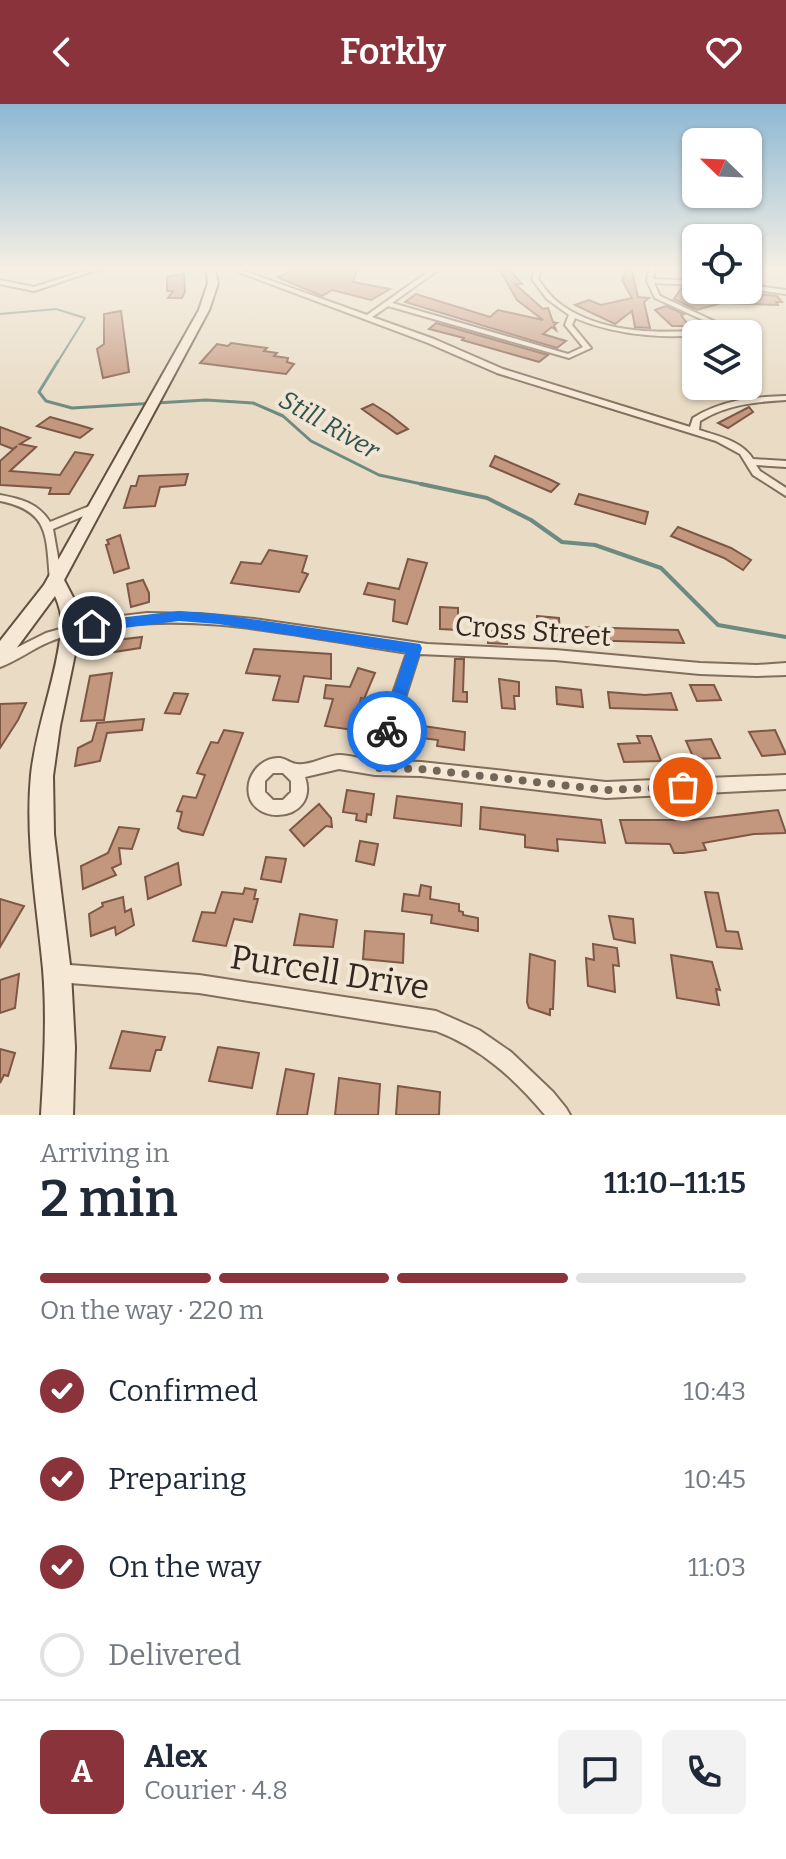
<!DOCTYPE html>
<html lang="en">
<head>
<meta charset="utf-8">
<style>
	body { margin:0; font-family:Bitter,serif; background:#f2f2f3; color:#1f2937; height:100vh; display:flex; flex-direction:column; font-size:30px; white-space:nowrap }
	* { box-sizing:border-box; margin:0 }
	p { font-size:26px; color:#747a83 }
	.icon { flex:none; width:44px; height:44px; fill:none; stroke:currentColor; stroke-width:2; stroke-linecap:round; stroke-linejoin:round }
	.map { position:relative; height:1011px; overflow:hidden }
	.drawer { display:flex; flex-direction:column; background:#fff; flex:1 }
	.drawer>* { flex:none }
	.needle { width:52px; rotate:293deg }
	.tools { position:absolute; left:682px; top:24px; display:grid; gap:16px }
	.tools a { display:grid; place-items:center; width:80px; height:80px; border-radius:12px; background:#fff; box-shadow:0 2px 6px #0004; font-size:40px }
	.pin { position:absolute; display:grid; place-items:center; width:68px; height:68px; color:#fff; margin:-34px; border:4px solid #fff; border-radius:50%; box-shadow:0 2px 8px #0007 }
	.courier { position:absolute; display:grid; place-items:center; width:80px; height:80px; margin:-40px; border:6px solid #1a73e8; border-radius:50%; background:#fff; color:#222; box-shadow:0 2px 10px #0007 }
	.headline em { font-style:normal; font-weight:600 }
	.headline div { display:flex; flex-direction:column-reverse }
	.headline { display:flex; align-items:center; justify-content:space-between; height:136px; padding:0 40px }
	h1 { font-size:52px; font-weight:600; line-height:60px }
	.bar { display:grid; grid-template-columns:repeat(4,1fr); gap:12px 8px; align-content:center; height:96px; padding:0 40px }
	.bar i { height:10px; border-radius:6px; background:#e0e1e3 }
	.bar .on { background:#8a333a }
	.bar p { grid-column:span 4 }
	.line { display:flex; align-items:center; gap:20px; padding:0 40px; border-top:2px solid #e0e1e3 }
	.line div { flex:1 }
	.round { display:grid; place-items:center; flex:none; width:84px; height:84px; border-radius:12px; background:#f2f2f3 }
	ol { padding:0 40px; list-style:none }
	li { display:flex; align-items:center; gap:24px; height:88px }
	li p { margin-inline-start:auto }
	li .icon { padding:8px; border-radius:50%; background:#8a333a; color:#fff; stroke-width:4 }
	li:last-child { color:#747a83 }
	li i { width:44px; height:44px; border:4px solid #e0e1e3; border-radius:50% }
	header { display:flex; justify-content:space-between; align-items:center; height:104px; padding:0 40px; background:#8a333a; color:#fff; font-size:36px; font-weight:600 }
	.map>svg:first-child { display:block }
</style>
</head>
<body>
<header><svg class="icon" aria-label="back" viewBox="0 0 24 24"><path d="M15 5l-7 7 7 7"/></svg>Forkly<svg class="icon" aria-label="heart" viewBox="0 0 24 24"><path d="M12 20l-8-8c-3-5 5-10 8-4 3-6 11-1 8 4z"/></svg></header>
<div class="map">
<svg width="786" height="1011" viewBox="0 0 786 1011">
	<rect width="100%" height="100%" fill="#e9dbc4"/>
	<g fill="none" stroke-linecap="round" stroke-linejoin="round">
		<polyline stroke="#6d8a81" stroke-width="2" points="0,210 56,205 85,214 57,259"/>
		<polyline stroke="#6d8a81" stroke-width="3" points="58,257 39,288 46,297 72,304 206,296 253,299 283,312 311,337 379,371 431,382"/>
		<polyline stroke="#6d8a81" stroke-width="4" points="421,380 487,394 531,416 562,438 595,441 661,464 718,521 786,533"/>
	</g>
	<g fill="#c3967e" stroke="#7e5745" stroke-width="2">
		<polygon points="303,163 358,163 353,178 390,185 371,196 332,186 322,192 277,173"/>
		<polygon points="498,163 507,163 522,180 515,180 543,205 548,204 553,218 557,219 554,221 556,226 552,223 543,230 566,237 557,244 405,198 416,190 490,213 498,206 543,216 517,196"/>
		<polygon points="628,163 631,163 638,193 649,194 644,198 650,224 635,223 632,207 615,220 575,201 589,196 601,201 632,194 622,176"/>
		<polygon points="184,169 185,188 182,194 168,194 173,187 167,187 167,173"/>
		<polygon points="682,183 777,192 782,198 776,198 778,201 721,199 697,206 674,195"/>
		<polygon points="666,202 684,210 681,211 689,222 672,222 655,206"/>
		<polygon points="121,207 129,268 103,274 97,245 104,240 104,210"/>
		<polygon points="436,219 548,251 539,258 462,236 464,234 429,225"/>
		<polygon points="231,239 267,244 264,247 277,249 274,252 288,254 287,258 294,260 286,270 200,259 217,240 228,242"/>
		<polygon points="373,300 389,310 408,325 397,330 362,305"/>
		<polygon points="749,303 753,308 728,324 718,319"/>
		<polygon points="50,313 79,321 92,325 80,334 37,322"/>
		<polygon points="0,323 30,334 20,340 36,343 10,367 60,371 75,348 93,351 69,390 49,390 51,384 0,381 0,357 17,342 13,345 0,340"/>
		<polygon points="495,352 551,376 559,380 551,388 502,367 490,362"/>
		<polygon points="188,370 185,381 160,383 155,402 124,404 131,382 136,382 139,372"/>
		<polygon points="579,390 648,408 645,420 575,400"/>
		<polygon points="678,423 731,444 751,456 743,466 724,454 671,432"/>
		<polygon points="120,431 129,464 114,469 106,441 109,440 107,436"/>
		<polygon points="269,446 307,452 302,468 308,470 299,488 231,479 241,458 261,460"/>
		<polygon points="408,455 427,459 407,520 393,517 395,496 364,490 368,479 399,485"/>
		<polygon points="143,476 149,489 149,498 131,503 127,480"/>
		<polygon points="440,503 458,504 458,526 440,525"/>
		<polygon points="537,512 559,514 560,532 538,530"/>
		<polygon points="493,519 506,520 507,540 488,539 488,527 493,527"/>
		<polygon points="579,523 678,526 684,539 581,536"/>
		<polygon points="142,533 140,544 114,548 116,536"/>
		<polygon points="254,545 331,550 331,575 304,572 298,598 273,596 280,572 246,569"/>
		<polygon points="455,555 464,555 463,588 467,588 467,598 453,597"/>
		<polygon points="358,564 375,569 364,595 361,594 353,626 325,622 333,595 324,594 326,581 350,583"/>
		<polygon points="112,569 104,616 81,617 90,572"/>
		<polygon points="499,575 519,578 519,592 514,592 515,605 502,604"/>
		<polygon points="690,581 714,581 721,596 697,597"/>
		<polygon points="556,583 581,586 583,603 557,600"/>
		<polygon points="608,588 645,591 671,589 677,606 610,604"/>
		<polygon points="174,589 188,590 180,610 165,609"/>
		<polygon points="26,599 18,616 0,644 0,600"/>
		<polygon points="144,615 142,626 107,629 100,657 75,662 78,644 92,637 97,619"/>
		<polygon points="423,622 465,628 464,646 437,642 438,636 421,634"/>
		<polygon points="224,626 243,629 203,731 182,727 178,724 182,708 177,707 183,692 196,694 205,671 197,669 211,638 218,639"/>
		<polygon points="775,626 786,650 762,652 749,628"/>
		<polygon points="637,632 651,632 661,657 624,658 618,640 640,639"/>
		<polygon points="711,635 720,654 694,655 686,637"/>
		<polygon points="347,686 374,690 371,711 367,710 366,718 356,716 357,710 343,708"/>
		<polygon points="397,692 462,700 461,722 394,714"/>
		<polygon points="319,700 331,714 332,723 326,722 304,742 290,726"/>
		<polygon points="481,703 601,716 605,739 557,735 558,747 525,743 525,731 480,725"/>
		<polygon points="778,706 786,729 754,730 703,739 706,746 683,749 674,749 670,740 626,739 620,716 692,716"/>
		<polygon points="119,723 139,725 132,745 119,744 121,760 112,764 116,771 83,785 81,762 108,749"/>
		<polygon points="360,737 378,740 374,761 356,757"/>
		<polygon points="266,753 286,755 281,778 261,775"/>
		<polygon points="178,759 181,781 148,795 145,773"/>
		<polygon points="421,781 431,783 430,795 459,800 459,807 463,808 463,811 478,814 478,827 431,819 432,811 402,807 404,790 419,792"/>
		<polygon points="245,784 256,786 254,795 258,795 252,818 234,815 226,842 193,837 202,808 215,809 222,788 243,790"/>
		<polygon points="705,788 718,789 726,827 738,828 742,845 717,843"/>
		<polygon points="123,793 125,808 131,805 134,821 116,831 115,823 91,832 89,810 103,802 102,799"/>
		<polygon points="0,795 24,802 0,843"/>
		<polygon points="300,810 337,816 333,843 294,841"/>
		<polygon points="609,812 633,815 635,839 614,835"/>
		<polygon points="365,827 404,830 403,859 363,855"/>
		<polygon points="593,840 617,844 619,862 613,861 615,888 588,882 586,854 594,856"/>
		<polygon points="530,850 555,857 553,905 550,905 550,911 529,904 527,898"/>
		<polygon points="671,851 712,858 720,886 716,885 719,901 677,894"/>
		<polygon points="19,870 15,904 0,909 0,876"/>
		<polygon points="122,927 165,933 161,946 156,946 150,967 110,964"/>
		<polygon points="218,943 259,949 252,984 209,977"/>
		<polygon points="0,945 15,949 8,972 4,971 0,979"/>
		<polygon points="286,965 314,970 307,1011 277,1011"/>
		<polygon points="339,974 380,980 378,1011 335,1011"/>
		<polygon points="398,982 440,988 439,1011 396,1011"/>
	</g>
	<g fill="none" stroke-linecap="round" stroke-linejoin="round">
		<defs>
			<g id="street">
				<polygon points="97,163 102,164 34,187 0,180 0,176 34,183"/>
				<path d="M225 163H233L367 211 435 163H442L392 199 568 250 583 243 565 221 569 211 547 195 532 175 536 163H542L538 175C543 182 548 189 554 195 597 232 663 230 717 225L714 221 655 194 647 177 649 163H655L653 175 696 177V181L654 179 660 192 718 219 724 224 721 228C674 236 620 233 575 214L572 221 591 244 569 254 388 202 372 213 434 235 503 265 690 323 693 314C722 296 752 293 786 292V296C755 298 727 300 700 317L699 326C718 332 742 337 753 355L786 357V363L756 361 760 367 786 384V392L753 371 740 350 716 337 497 269 428 239Z"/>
				<polygon points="748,181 786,186 786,190 748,185"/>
				<path d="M0 391C21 395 38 399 50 418L92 401H100V405L53 425 62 476 60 479H52L50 476C46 432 50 407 0 397Z"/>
				<path d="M147 509 200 510 254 515 427 540 555 546 700 559 757 561 786 559V571L757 572 700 570 555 556 419 550 385 657 421 658 606 678 786 671V685L606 694 421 672 375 671 339 665 305 673C321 721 241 724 249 679 252 665 265 653 280 654 286 655 292 660 297 660 311 662 326 651 340 651 349 651 361 655 370 656L407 549C306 534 199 506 96 525 81 527 63 532 49 538 32 545 17 557 0 563V552L46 529 96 515ZM273 669H283L291 677V688L283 696H273L265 688V677Z"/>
				<path d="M57 860 199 871 436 907 479 926 511 948 553 988 566 1004 570 1011H545C515 975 481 944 436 927L199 889 57 878 50 876 48 869 50 862Z"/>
			</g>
			<path id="secondary" d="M206 163H214L218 179 209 206 64 476 77 501 80 526 60 622 53 672 54 730 71 869 75 943 73 1011H41C44 962 47 914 43 865 37 801 25 735 31 671 36 622 56 576 61 528 63 516 60 503 55 492L7 557 0 559V537L44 481 199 206 208 179Z"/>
		</defs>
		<use href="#street" stroke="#826e5c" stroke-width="4"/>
		<use href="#secondary" stroke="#634f40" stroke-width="4"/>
		<use href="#street" fill="#f5e9d6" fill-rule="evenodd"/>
		<use href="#secondary" fill="#f5e9d6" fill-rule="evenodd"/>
	</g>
	<linearGradient id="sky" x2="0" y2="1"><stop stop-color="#8db8d3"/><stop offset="0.54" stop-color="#f5efe4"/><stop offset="1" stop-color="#f5efe4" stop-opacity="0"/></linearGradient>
	<rect width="786" height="304" fill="url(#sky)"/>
	<polygon fill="#1a73e8" points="179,507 218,510 420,540 422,544 393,632 387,634 380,627 406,549 218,520 179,517 92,528 86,522 92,517"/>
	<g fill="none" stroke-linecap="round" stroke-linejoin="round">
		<polyline stroke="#736659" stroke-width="8" stroke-dasharray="0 14.4" points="387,627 375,664 421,665 606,686 683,683"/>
	</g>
	<g text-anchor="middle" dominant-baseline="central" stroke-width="8" stroke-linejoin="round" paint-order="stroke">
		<g font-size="26" font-style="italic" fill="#30514d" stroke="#f1e6d3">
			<text transform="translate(329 321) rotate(30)">Still River</text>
		</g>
		<g font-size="28" fill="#33271f" stroke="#f1e6d3">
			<text transform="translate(533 527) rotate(4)">Cross Street</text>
		</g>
		<g font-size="34" fill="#33271f" stroke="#f1e6d3">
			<text transform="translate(330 868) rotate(9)">Purcell Drive</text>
		</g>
	</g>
</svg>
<div class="tools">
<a><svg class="needle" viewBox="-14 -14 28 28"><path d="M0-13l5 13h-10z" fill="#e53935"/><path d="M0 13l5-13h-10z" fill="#747a83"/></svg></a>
<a><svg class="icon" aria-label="locate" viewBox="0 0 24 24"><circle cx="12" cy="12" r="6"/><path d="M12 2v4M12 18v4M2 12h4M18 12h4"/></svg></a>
<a><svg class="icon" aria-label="layers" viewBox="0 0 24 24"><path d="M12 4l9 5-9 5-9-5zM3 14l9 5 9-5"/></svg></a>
</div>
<div class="pin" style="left:683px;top:683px;background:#ea580c"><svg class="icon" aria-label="bag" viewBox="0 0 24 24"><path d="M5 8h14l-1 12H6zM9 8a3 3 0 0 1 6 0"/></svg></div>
<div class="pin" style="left:92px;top:522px;background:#1f2937"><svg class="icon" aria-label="home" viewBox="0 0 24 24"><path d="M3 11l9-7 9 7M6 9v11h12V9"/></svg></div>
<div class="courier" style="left:387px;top:627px"><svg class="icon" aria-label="bike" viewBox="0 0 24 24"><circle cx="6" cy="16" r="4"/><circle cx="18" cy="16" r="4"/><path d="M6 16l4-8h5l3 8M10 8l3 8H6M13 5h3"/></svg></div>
</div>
<section class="drawer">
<div class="headline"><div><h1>2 min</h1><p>Arriving in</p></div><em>11:10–11:15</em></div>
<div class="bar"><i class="on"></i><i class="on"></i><i class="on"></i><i></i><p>On the way · 220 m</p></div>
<ol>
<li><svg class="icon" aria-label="check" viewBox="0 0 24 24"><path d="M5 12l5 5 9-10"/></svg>Confirmed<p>10:43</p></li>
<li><svg class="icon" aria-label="check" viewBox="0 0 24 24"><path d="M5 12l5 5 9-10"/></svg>Preparing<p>10:45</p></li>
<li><svg class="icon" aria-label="check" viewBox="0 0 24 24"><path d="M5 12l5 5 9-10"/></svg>On the way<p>11:03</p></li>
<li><i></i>Delivered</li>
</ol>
<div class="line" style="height:144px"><b class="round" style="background:#8a333a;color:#fff">A</b><div><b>Alex</b><p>Courier · 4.8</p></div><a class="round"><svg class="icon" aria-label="chat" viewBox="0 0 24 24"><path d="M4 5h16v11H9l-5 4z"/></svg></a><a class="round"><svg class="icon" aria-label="phone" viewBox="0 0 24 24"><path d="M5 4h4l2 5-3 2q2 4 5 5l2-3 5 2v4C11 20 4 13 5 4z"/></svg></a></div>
</section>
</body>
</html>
